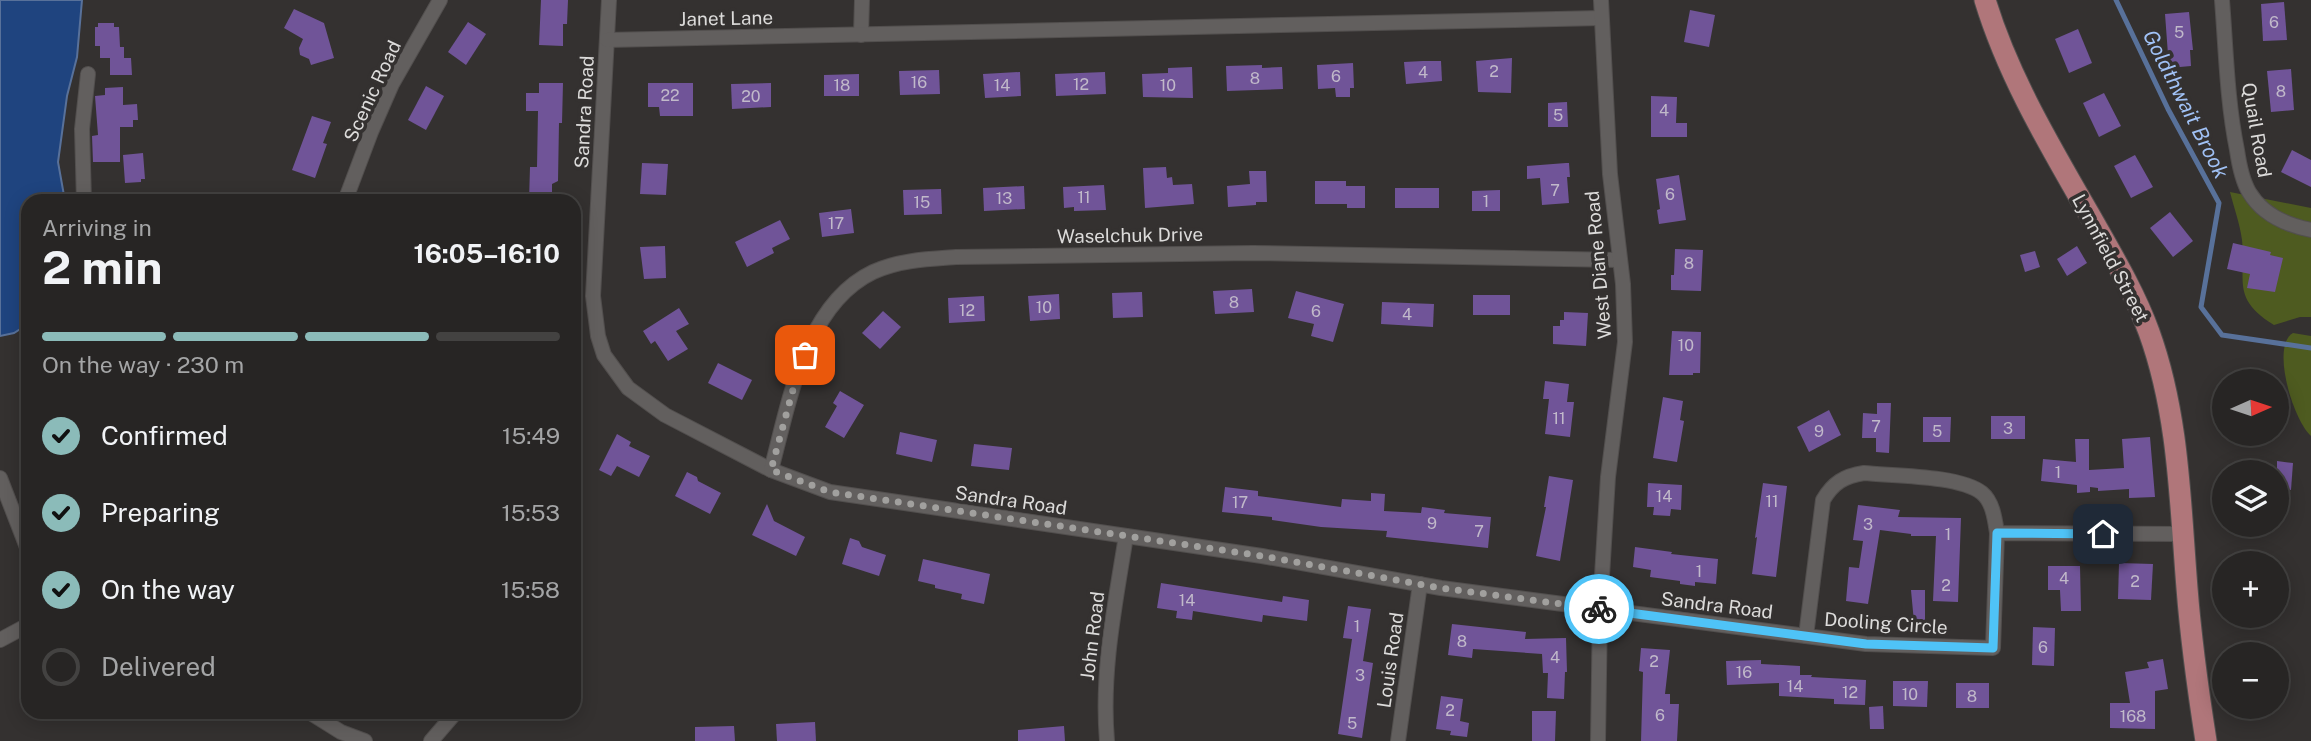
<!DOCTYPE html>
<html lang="en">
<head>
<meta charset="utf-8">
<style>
	body { margin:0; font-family:"Public Sans",sans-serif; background:#333131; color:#f1f3f6; height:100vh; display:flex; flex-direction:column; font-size:26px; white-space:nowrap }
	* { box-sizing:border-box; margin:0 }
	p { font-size:23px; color:#a4a5a6 }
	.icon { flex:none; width:38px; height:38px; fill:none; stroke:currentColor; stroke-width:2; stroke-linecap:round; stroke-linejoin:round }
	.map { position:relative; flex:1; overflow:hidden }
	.panel { position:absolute; left:21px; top:194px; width:560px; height:525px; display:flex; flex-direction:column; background:#272524; border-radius:21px; box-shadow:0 4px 18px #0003,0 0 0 2px #434241 }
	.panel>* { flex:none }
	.needle { width:46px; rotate:87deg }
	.buttons { position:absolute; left:2212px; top:369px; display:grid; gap:14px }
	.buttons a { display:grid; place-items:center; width:77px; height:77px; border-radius:50%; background:#272524; box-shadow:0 4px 18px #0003,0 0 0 2px #434241; font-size:35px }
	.pin { position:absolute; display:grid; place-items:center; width:60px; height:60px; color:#fff; margin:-30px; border-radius:14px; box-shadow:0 4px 10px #0006 }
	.courier { position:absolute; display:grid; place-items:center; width:70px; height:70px; margin:-35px; border:5px solid #4fc3f7; border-radius:50%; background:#fff; color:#222; box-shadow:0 2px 9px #0007 }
	.head em { font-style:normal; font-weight:700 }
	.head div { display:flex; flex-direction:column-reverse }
	.head { display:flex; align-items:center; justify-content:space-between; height:119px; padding:0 21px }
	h1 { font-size:46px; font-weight:700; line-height:52px }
	.bar { display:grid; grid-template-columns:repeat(4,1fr); gap:10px 7px; align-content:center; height:84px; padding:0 21px }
	.bar i { height:9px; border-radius:5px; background:#434241 }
	.bar .current { background:#8bbbb9 }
	.bar p { grid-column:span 4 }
	ol { padding:0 21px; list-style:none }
	li { display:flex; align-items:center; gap:21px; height:77px }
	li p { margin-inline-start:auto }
	li .icon { padding:7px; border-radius:50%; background:#8bbbb9; color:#111; stroke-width:4 }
	li:last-child { color:#a4a5a6 }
	li i { width:38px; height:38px; border:4px solid #434241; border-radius:50% }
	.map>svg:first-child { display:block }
</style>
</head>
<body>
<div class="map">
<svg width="2311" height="741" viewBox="0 0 2311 741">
	<rect width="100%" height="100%" fill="#343130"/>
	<g fill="#4e5b20">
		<path d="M2230 192 2311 208V317H2300L2274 325C2231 298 2246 282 2242 240 2240 224 2234 208 2230 192Z"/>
		<path d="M2293 333 2311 336V436C2294 422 2270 346 2293 333Z"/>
	</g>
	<polygon fill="#1f447f" stroke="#58719a" stroke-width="2" points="0,0 82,0 77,57 67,96 58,162 65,201 28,201 28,324 14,333 0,336"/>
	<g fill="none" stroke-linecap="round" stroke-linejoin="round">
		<polyline stroke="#58719a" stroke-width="5" points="2116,0 2168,109 2219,203 2201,307 2222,335 2311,348"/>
	</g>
	<g fill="#705498">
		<polygon points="541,0 568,0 567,24 563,24 563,46 539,45"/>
		<polygon points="2284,2 2287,40 2263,41 2261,4"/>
		<polygon points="294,9 324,23 334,58 311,65 309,59 300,55 299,48 303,39 284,28"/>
		<polygon points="1690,10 1715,15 1709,47 1684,42"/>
		<polygon points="2189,12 2193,50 2190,50 2191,66 2169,68 2165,14"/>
		<polygon points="468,22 486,34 466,65 448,52"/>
		<polygon points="98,23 114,23 114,27 119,27 120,47 124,47 124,58 131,58 132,75 110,75 110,58 100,58 100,46 95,46 95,27 98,27"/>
		<polygon points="2078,29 2092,63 2069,73 2055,39"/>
		<polygon points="1512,58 1511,93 1478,92 1476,61"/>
		<polygon points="1423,61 1441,61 1442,81 1406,84 1404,62"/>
		<polygon points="1353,63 1354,88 1350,88 1350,97 1336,97 1335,88 1318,89 1317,65"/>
		<polygon points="1262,65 1262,68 1282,67 1283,89 1227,91 1226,66"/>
		<polygon points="1192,67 1193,98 1143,97 1142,74 1168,73 1168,68"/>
		<polygon points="2291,69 2294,110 2271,112 2267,71"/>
		<polygon points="939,70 940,94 900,95 899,71"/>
		<polygon points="1020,72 1021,96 985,98 983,74"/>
		<polygon points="1105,72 1106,94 1056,96 1055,74"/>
		<polygon points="859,74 859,96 824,96 824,75"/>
		<polygon points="539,83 563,83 562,123 559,123 558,181 552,184 552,201 529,201 530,167 537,167 538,111 526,111 526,93 539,93"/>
		<polygon points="648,83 693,83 693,116 660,116 659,107 648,107"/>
		<polygon points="771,83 771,107 732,109 731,84"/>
		<polygon points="426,86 444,96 426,130 408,120"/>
		<polygon points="123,87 123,105 137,104 138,120 133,120 133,127 120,127 120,162 93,162 92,136 98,135 95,96 105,95 105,88"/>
		<polygon points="2104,93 2121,126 2099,137 2083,103"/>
		<polygon points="1651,96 1677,97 1676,123 1687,123 1687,137 1651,137"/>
		<polygon points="1567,102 1568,127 1548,127 1548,103"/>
		<polygon points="312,116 331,122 323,143 327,144 315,178 292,170"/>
		<polygon points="2292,150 2311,160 2311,187 2281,172"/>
		<polygon points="143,153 145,179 141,179 141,182 125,183 123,155"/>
		<polygon points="2135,155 2153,187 2131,198 2114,166"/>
		<polygon points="642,163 668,164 666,195 640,194"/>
		<polygon points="1566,163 1569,163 1570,177 1567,177 1569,203 1542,205 1540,178 1527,179 1527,166"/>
		<polygon points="1166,167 1167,178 1172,177 1173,185 1192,184 1194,204 1145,208 1143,168"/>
		<polygon points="1249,171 1266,171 1267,202 1256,202 1256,205 1228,207 1227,186 1250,184"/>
		<polygon points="1679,175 1686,220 1659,224 1657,210 1660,209 1656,179"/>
		<polygon points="1315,181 1346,181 1346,186 1365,186 1365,208 1347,208 1347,204 1315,204"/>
		<polygon points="1104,185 1106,210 1074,211 1074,207 1064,208 1063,187"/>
		<polygon points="1024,186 1025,209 984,211 983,188"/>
		<rect x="1395" y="188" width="44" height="20"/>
		<polygon points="941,189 942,214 904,215 903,190"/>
		<polygon points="1500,190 1500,211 1472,211 1472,191"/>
		<polygon points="851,209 854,233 822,237 819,213"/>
		<polygon points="2170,212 2193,241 2173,257 2150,228"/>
		<polygon points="780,220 790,239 772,248 774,253 747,267 735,242"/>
		<polygon points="2233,243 2271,252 2270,255 2283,258 2275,292 2247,288 2250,274 2227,269"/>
		<polygon points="665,246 666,278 644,279 640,247"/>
		<polygon points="2077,246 2087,263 2067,276 2057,259"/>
		<polygon points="1675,249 1703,250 1701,291 1671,290 1671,275 1674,275"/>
		<polygon points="2035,251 2040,267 2025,272 2020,255"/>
		<polygon points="1252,289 1254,312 1215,314 1213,291"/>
		<polygon points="1296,291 1344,304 1333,342 1311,336 1314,324 1288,318"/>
		<polygon points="1142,292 1143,317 1113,318 1112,293"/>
		<polygon points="1059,294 1060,319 1030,321 1028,296"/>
		<rect x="1473" y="295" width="37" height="20"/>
		<polygon points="984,296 985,321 949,323 948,298"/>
		<polygon points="1382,302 1434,304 1433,327 1381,324"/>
		<polygon points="679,308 689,324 676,331 688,349 668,361 655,341 651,344 643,331"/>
		<polygon points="883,311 901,327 880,349 862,333"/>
		<polygon points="1564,312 1588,313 1586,346 1553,344 1553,326 1560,326 1560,320 1564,320"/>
		<polygon points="1672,331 1701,332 1700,373 1693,373 1693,375 1669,375"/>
		<polygon points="718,363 752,380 742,400 708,383"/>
		<polygon points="1545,381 1569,384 1567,402 1574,402 1570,437 1545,434 1549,399 1543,399"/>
		<polygon points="840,391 864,405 844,438 825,427 837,406 833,403"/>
		<polygon points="1663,397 1683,401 1680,420 1684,421 1677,462 1653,458"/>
		<polygon points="1877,403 1891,403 1889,453 1876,452 1876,438 1862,438 1863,413 1877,414"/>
		<polygon points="1829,410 1841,435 1809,452 1797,427"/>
		<rect x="1991" y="416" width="34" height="23"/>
		<polygon points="1923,417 1951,417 1950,442 1923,442"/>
		<polygon points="900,432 937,440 932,462 896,454"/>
		<polygon points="617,434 631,442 629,446 650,456 639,477 617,466 611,476 599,470"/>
		<polygon points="2150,437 2155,497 2129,498 2129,489 2098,491 2098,488 2090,487 2090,492 2077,493 2077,485 2041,481 2043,459 2076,462 2075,439 2089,439 2089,470 2124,468 2122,439"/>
		<polygon points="974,444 1012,448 1009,470 971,466"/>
		<polygon points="2277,461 2293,463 2291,490 2277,488"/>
		<polygon points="687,472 697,477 698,481 721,493 710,514 675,496"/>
		<polygon points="1549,476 1573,480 1560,561 1536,556 1546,507 1544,507"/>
		<polygon points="1648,483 1682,485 1681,510 1671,509 1670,516 1653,515 1654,507 1647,507"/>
		<polygon points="1763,483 1787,486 1776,577 1752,574 1757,537 1755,538"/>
		<polygon points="1225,487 1258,491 1258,496 1341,507 1342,499 1371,501 1371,493 1385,494 1384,511 1421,513 1422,507 1445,510 1444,513 1491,517 1488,548 1386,537 1387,531 1321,527 1272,520 1272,517 1222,512"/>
		<polygon points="767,504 774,521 805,537 796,556 752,535"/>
		<polygon points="1858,505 1900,510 1898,517 1961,518 1958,602 1933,601 1936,536 1911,536 1911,534 1880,530 1868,604 1846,601 1849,567 1859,568 1863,541 1853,540"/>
		<polygon points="850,538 859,541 862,547 886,555 879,576 842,564"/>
		<polygon points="1635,547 1672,552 1671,554 1718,559 1716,584 1695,582 1695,586 1680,584 1680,581 1650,577 1651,570 1633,567"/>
		<polygon points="923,559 990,574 984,604 961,599 962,594 935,588 935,585 918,581"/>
		<polygon points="2119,563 2153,564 2151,600 2118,599"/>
		<polygon points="2048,566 2080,566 2081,611 2061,611 2060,590 2048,590"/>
		<polygon points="1161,583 1282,602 1283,596 1309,600 1307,621 1263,615 1262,622 1193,611 1192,620 1176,618 1177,611 1157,608"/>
		<polygon points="1911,590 1925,590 1925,632 1915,633"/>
		<polygon points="1348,606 1371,609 1363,661 1373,663 1362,738 1338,734 1352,639 1343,638"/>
		<polygon points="1452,624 1526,632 1525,639 1566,638 1567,672 1565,672 1564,699 1547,698 1548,673 1543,673 1542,654 1473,649 1472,658 1448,655"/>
		<polygon points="2033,627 2055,628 2054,666 2032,665"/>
		<polygon points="1641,648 1670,650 1665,694 1670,694 1670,704 1679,704 1677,741 1641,741 1643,672 1639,671"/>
		<polygon points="2163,659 2168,689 2155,691 2155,729 2110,728 2110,703 2130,703 2125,672 2149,668 2147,662"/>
		<polygon points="1761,660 1761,664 1800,666 1800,675 1812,675 1811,677 1866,680 1865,705 1834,704 1834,699 1779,696 1779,683 1727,685 1726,661"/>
		<polygon points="1893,681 1928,681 1927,707 1893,706"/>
		<rect x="1956" y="683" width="33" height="25"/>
		<polygon points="1441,696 1463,699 1460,721 1469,723 1467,737 1450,735 1451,731 1436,729"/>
		<polygon points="1883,706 1884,729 1870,729 1869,707"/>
		<polygon points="1532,711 1556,711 1555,741 1532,741"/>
		<polygon points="815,722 816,741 777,741 776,724"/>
		<polygon points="734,726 735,741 695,741 695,727"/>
		<polygon points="1064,726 1065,741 1018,741 1018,730"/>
	</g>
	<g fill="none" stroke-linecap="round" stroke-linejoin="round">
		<defs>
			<g id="street">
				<polyline points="609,0 593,296 598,336 604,355 628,388 665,415 771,470 830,492 1262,556 1441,588 1806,636"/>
				<path d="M2222 0C2226 50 2227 101 2237 150 2239 164 2242 180 2249 192 2262 214 2286 225 2311 230"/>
				<polyline points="861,35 862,0"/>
				<polyline points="607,40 1601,18"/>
				<polyline points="84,201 82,129 88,74"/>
				<polyline points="345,201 371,132 392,84 440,0"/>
				<path d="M771 470C789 404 804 305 873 272 899 260 928 259 956 257L1253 253 1619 260"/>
				<polyline points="0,478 28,550"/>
				<path d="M1997 533C1995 520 1993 502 1982 493 1960 475 1892 476 1864 473 1844 476 1833 483 1823 500L1806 636 1866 644 1993 648 1997 533 2183 534"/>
				<polyline points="0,640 28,625"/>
				<polyline points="309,712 341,732 365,741"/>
				<polyline points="431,741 456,712"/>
				<path d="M1107 741C1101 672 1115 605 1126 536"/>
				<polyline points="1398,741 1420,584"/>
				<polyline points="1598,741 1600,609 1608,477 1625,342 1623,284 1610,174 1601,0"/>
			</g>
			<path id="primary" d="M1985 0C2008 76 2050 146 2089 214 2111 253 2134 291 2149 332 2179 415 2180 502 2187 588 2191 640 2198 690 2206 741"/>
		</defs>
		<use href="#street" stroke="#524f4e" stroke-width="16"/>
		<use href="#primary" stroke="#524f4e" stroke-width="23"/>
		<use href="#street" stroke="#625f5e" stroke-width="14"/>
		<use href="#primary" stroke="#b0767a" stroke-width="21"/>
	</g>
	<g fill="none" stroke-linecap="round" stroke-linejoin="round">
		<polyline stroke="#a1a09e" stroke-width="7" stroke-dasharray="0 12.6" points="805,355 797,375 771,470 830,492 1262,556 1441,588 1599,609"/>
		<polyline stroke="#4fc3f7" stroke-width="9" points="1599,609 1866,644 1993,648 1997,533 2103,534"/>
	</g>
	<g text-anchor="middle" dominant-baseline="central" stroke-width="7" stroke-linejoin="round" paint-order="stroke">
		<g font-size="16" fill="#c1b9ca">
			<text x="2274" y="22">6</text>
			<text x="2179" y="32">5</text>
			<text x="1494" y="71">2</text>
			<text x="1423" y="72">4</text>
			<text x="1336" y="76">6</text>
			<text x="1255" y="78">8</text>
			<text x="919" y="82">16</text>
			<text x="1081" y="84">12</text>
			<text x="842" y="85">18</text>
			<text x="1002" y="85">14</text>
			<text x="1168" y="85">10</text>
			<text x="2281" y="91">8</text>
			<text x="670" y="95">22</text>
			<text x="751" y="96">20</text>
			<text x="1664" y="110">4</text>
			<text x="1558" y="115">5</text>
			<text x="1555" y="190">7</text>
			<text x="1670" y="194">6</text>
			<text x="1084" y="197">11</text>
			<text x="1004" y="198">13</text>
			<text x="1486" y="201">1</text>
			<text x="922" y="202">15</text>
			<text x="836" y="223">17</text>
			<text x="1689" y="263">8</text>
			<text x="1234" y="302">8</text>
			<text x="1044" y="307">10</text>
			<text x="967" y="310">12</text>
			<text x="1316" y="311">6</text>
			<text x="1407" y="314">4</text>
			<text x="1686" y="345">10</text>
			<text x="1559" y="418">11</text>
			<text x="1876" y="426">7</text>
			<text x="2008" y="428">3</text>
			<text x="1819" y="431">9</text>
			<text x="1937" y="431">5</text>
			<text x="2058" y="472">1</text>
			<text x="1664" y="496">14</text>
			<text x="1772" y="501">11</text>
			<text x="1240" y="502">17</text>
			<text x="1432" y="523">9</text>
			<text x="1868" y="524">3</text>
			<text x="1479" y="531">7</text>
			<text x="1948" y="534">1</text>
			<text x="1699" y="571">1</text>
			<text x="2064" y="578">4</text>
			<text x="2135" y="581">2</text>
			<text x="1946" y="585">2</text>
			<text x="1187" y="600">14</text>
			<text x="1357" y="626">1</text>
			<text x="1462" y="641">8</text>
			<text x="2043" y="647">6</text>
			<text x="1555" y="657">4</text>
			<text x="1654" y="661">2</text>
			<text x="1744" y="672">16</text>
			<text x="1360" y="675">3</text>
			<text x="1795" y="686">14</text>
			<text x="1850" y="692">12</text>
			<text x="1910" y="694">10</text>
			<text x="1972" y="696">8</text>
			<text x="1450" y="710">2</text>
			<text x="1660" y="715">6</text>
			<text x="2133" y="716">168</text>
			<text x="1352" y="723">5</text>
		</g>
		<g font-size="19" fill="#dcdbda" stroke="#343130">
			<text transform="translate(726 18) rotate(-1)">Janet Lane</text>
			<text transform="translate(372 91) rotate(-65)">Scenic Road</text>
			<text transform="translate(584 112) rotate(-87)">Sandra Road</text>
			<text transform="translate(2257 130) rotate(80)">Quail Road</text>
			<text transform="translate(1130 235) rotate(-1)">Waselchuk Drive</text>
			<text transform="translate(2111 258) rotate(62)">Lynnfield Street</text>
			<text transform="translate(1598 265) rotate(-95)">West Diane Road</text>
			<text transform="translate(1011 500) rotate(8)">Sandra Road</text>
			<text transform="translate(1717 605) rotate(7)">Sandra Road</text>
			<text transform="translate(1886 623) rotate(4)">Dooling Circle</text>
			<text transform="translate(1092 636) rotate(-83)">John Road</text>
			<text transform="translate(1390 660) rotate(-82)">Louis Road</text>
		</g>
		<g font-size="21" font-style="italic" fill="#a0c1f5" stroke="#343130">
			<text transform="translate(2186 104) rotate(63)">Goldthwait Brook</text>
		</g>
	</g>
</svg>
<div class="buttons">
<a><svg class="needle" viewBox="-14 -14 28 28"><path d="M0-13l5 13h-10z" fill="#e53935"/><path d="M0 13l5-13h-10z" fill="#a4a5a6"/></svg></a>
<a><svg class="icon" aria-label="layers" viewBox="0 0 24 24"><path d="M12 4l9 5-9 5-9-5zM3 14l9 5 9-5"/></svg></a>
<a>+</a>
<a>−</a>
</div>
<div class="pin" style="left:805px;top:355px;background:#ea580c"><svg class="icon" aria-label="bag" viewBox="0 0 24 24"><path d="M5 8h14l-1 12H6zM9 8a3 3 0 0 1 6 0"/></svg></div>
<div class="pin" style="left:2103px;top:534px;background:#1f2937"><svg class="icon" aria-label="home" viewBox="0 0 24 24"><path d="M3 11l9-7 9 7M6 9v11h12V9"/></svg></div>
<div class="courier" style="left:1599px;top:609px"><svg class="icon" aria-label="bike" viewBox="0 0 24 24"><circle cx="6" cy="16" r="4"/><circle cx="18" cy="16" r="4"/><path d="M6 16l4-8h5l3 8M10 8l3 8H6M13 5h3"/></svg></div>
<section class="panel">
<div class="head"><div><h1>2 min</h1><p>Arriving in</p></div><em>16:05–16:10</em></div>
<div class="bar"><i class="current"></i><i class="current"></i><i class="current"></i><i></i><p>On the way · 230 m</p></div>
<ol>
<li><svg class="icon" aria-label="check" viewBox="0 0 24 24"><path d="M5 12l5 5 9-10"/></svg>Confirmed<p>15:49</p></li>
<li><svg class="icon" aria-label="check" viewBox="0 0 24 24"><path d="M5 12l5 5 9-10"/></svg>Preparing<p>15:53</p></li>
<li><svg class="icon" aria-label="check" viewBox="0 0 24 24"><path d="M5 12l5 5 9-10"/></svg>On the way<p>15:58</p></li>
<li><i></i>Delivered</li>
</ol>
</section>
</div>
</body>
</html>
